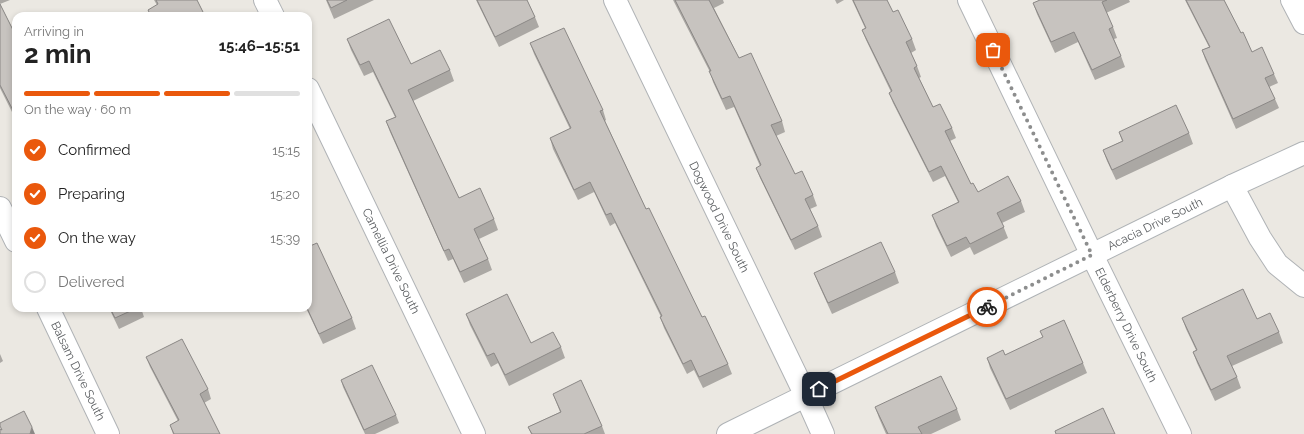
<!DOCTYPE html>
<html lang="en">
<head>
<meta charset="utf-8">
<style>
	body { margin:0; font-family:Raleway,sans-serif; background:#f2f2f2; color:#222; height:100vh; display:flex; flex-direction:column; font-size:15px; white-space:nowrap }
	* { box-sizing:border-box; margin:0 }
	p { font-size:13px; color:#767676 }
	.icon { flex:none; width:22px; height:22px; fill:none; stroke:currentColor; stroke-width:2; stroke-linecap:round; stroke-linejoin:round }
	.map { position:relative; flex:1; overflow:hidden }
	.side { position:absolute; left:12px; top:12px; width:300px; height:300px; display:flex; flex-direction:column; background:#fff; border-radius:12px; box-shadow:0 2px 6px #0003 }
	.side>* { flex:none }
	.pin { position:absolute; display:grid; place-items:center; width:34px; height:34px; color:#fff; margin:-17px; border-radius:8px; box-shadow:0 2px 6px #0006 }
	.courier { position:absolute; display:grid; place-items:center; width:40px; height:40px; margin:-20px; border:3px solid #ea580c; border-radius:50%; background:#fff; color:#222; box-shadow:0 1px 5px #0007 }
	.summary em { font-style:normal; font-weight:700 }
	.summary div { display:flex; flex-direction:column-reverse }
	.summary { display:flex; align-items:center; justify-content:space-between; height:68px; padding:0 12px }
	h1 { font-size:26px; font-weight:700; line-height:30px }
	.bar { display:grid; grid-template-columns:repeat(4,1fr); gap:6px 4px; align-content:center; height:48px; padding:0 12px }
	.bar i { height:5px; border-radius:3px; background:#e0e0e0 }
	.bar .current { background:#ea580c }
	.bar p { grid-column:span 4 }
	ol { padding:0 12px; list-style:none }
	li { display:flex; align-items:center; gap:12px; height:44px }
	li p { margin-inline-start:auto }
	li .icon { padding:4px; border-radius:50%; background:#ea580c; color:#fff; stroke-width:4 }
	li:last-child { color:#767676 }
	li i { width:22px; height:22px; border:2px solid #e0e0e0; border-radius:50% }
	.map>svg:first-child { display:block }
</style>
</head>
<body>
<div class="map">
<svg width="1304" height="434" viewBox="0 0 1304 434">
	<rect width="100%" height="100%" fill="#ebe8e2"/>
	<g fill="none" stroke-linecap="round" stroke-linejoin="round">
		<defs>
			<g id="street">
				<polyline points="265,0 273,16"/>
				<polyline points="615,0 806,396 823,434"/>
				<polyline points="969,0 1092,255 1180,434"/>
				<polyline points="1292,0 1304,23"/>
				<polyline points="308,89 474,434"/>
				<polyline points="1232,186 1260,238 1277,264 1304,286"/>
				<polyline points="0,208 16,241"/>
				<polyline points="48,308 108,434"/>
			</g>
			<polyline id="secondary" points="728,434 1232,186 1304,153"/>
		</defs>
		<use href="#street" stroke="#b0b3b6" stroke-width="24"/>
		<use href="#secondary" stroke="#afb3b6" stroke-width="24"/>
		<use href="#street" stroke="#fff" stroke-width="22"/>
		<use href="#secondary" stroke="#fff" stroke-width="22"/>
	</g>
	<g fill="#aba8a4">
		<polygon points="0,0 10,0 0,4 16,36 16,120 0,88"/>
		<polygon points="154,0 197,0 205,16 150,16 148,10 157,5"/>
		<polygon points="326,0 374,0 334,19"/>
		<polygon points="476,0 527,0 535,17 539,27 499,47"/>
		<polygon points="673,0 723,0 724,3 714,8 739,58 782,121 785,132 776,136 795,174 813,195 817,206 810,209 818,226 822,237 795,250 760,178 756,168 760,166 734,107 726,110 713,82 710,72"/>
		<polygon points="835,0 844,0 837,4"/>
		<polygon points="852,0 887,0 893,12 912,39 916,50 911,53 917,66 921,77 919,78 933,107 952,128 956,138 950,141 971,184 978,192 1021,201 1025,212 1002,223 1008,238 974,255 970,247 951,257 936,226 932,215 958,202 945,176 933,182 893,103 889,93 891,92 866,40 862,30 865,28"/>
		<polygon points="1040,0 1129,0 1130,2 1106,13 1113,27 1117,38 1114,39 1121,56 1125,67 1095,80 1078,42 1055,53 1037,14 1033,3"/>
		<polygon points="1185,0 1224,0 1241,33 1252,52 1274,74 1278,83 1269,87 1275,99 1279,108 1236,129 1205,59 1202,50 1209,47"/>
		<polygon points="347,39 411,64 450,70 454,81 413,101 459,198 494,219 498,230 479,239 488,259 492,270 464,283 453,259 448,261 390,132 386,121 395,117 373,72 364,76 351,50"/>
		<polygon points="530,43 603,110 606,120 605,121 646,209 702,317 728,364 732,374 703,388 694,370 687,374 664,328 660,317 661,317 615,223 610,226 594,192 578,200 553,149 550,138 570,129 534,54"/>
		<polygon points="1119,132 1189,133 1193,144 1116,180 1107,161 1103,150 1122,141"/>
		<polygon points="310,246 352,318 356,329 323,344 306,308 308,308"/>
		<polygon points="895,272 899,283 832,314 818,283 814,273"/>
		<polygon points="109,308 141,308 144,317 119,329"/>
		<polygon points="466,314 531,343 561,347 565,358 509,386 498,363 491,367 470,325"/>
		<polygon points="1182,318 1257,319 1279,332 1283,343 1232,366 1237,377 1241,388 1215,401 1197,363 1193,352 1196,350 1186,329"/>
		<polygon points="1040,331 1083,363 1087,373 1010,410 990,368 987,358 1005,355 1043,338"/>
		<polygon points="0,354 3,361 0,363"/>
		<polygon points="146,357 208,389 211,399 204,403 220,434 173,434 170,425 178,421 150,367"/>
		<polygon points="341,380 396,415 399,423 375,434 365,434 343,387"/>
		<polygon points="553,394 602,426 605,434 531,434 528,427 560,412"/>
		<polygon points="875,407 957,409 961,420 931,434 886,434 879,418"/>
	</g>
	<polygon fill="#8b8886" points="32,427 35,434 30,434"/>
	<g fill="#c7c3bf" stroke="#8b8886">
		<polygon points="156,0 197,0 205,16 151,16 148,10 158,4"/>
		<polygon points="327,0 347,0 331,8"/>
		<polygon points="477,0 527,0 535,17 495,37"/>
		<polygon points="675,0 709,0 739,58 751,53 782,121 771,125 795,174 802,171 813,195 805,199 818,226 791,240 756,168 761,165 730,96 722,99 709,71 711,71"/>
		<polygon points="853,0 887,0 893,12 898,10 912,39 906,42 917,66 914,68 933,107 940,104 952,128 945,131 971,184 973,183 978,192 1008,176 1021,201 997,213 1004,227 970,244 966,237 947,246 932,215 959,202 941,166 929,172 889,93 892,91 862,30 866,28"/>
		<polygon points="1040,0 1107,0 1102,2 1113,27 1109,29 1121,56 1092,70 1074,32 1051,42 1033,3"/>
		<polygon points="1186,0 1224,0 1241,33 1243,32 1252,52 1262,47 1274,74 1265,78 1275,99 1233,119 1202,50 1210,47"/>
		<polygon points="0,4 16,36 16,116 0,85"/>
		<polygon points="389,19 411,64 440,50 450,70 408,90 459,198 480,188 494,219 474,229 488,259 460,272 449,249 444,251 386,121 396,117 369,61 360,65 347,39"/>
		<polygon points="564,28 603,110 600,111 646,209 649,208 702,317 705,316 728,364 699,377 691,360 683,364 660,317 662,316 611,213 606,215 590,182 574,190 550,138 571,128 530,43"/>
		<polygon points="1176,105 1189,133 1112,170 1103,150 1123,141 1119,132"/>
		<polygon points="308,241 310,246 317,243 352,318 319,334 307,308 308,308"/>
		<polygon points="881,242 895,272 828,303 814,273"/>
		<polygon points="1243,289 1257,319 1270,313 1279,332 1227,356 1237,377 1211,390 1193,352 1197,350 1182,318"/>
		<polygon points="507,294 531,343 553,332 561,347 505,375 494,353 487,356 466,314"/>
		<polygon points="110,308 137,308 115,318"/>
		<polygon points="1064,320 1083,363 1006,399 987,358 1003,350 1005,355 1043,337 1040,331"/>
		<polygon points="182,339 208,389 200,394 220,434 174,434 170,425 179,420 146,357"/>
		<polygon points="372,365 396,415 364,430 341,380"/>
		<polygon points="941,376 957,409 918,427 922,434 888,434 875,407"/>
		<polygon points="581,380 602,426 584,434 532,434 528,427 561,412 553,394"/>
		<polygon points="1103,408 1115,434 1056,434 1055,431"/>
		<polygon points="24,411 32,427 30,434 0,434 0,429 2,430 0,426 0,423"/>
	</g>
	<g fill="none" stroke-linecap="round" stroke-linejoin="round">
		<polyline stroke="#8d8e8e" stroke-width="4" stroke-dasharray="0 7.2" points="987,307 1092,255 993,50"/>
		<polyline stroke="#ea580c" stroke-width="5" points="819,389 987,307"/>
	</g>
	<g text-anchor="middle" dominant-baseline="central" stroke-width="3" stroke-linejoin="round" paint-order="stroke">
		<g font-size="12" fill="#5b5e61" stroke="#fff">
			<text transform="translate(719 217) rotate(64)">Dogwood Drive South</text>
			<text transform="translate(1155 224) rotate(-26)">Acacia Drive South</text>
			<text transform="translate(391 261) rotate(64)">Camellia Drive South</text>
			<text transform="translate(1126 325) rotate(64)">Elderberry Drive South</text>
			<text transform="translate(78 371) rotate(64)">Balsam Drive South</text>
		</g>
	</g>
</svg>
<div class="pin" style="left:993px;top:50px;background:#ea580c"><svg class="icon" aria-label="bag" viewBox="0 0 24 24"><path d="M5 8h14l-1 12H6zM9 8a3 3 0 0 1 6 0"/></svg></div>
<div class="pin" style="left:819px;top:389px;background:#1f2937"><svg class="icon" aria-label="home" viewBox="0 0 24 24"><path d="M3 11l9-7 9 7M6 9v11h12V9"/></svg></div>
<div class="courier" style="left:987px;top:307px"><svg class="icon" aria-label="bike" viewBox="0 0 24 24"><circle cx="6" cy="16" r="4"/><circle cx="18" cy="16" r="4"/><path d="M6 16l4-8h5l3 8M10 8l3 8H6M13 5h3"/></svg></div>
<section class="side">
<div class="summary"><div><h1>2 min</h1><p>Arriving in</p></div><em>15:46–15:51</em></div>
<div class="bar"><i class="current"></i><i class="current"></i><i class="current"></i><i></i><p>On the way · 60 m</p></div>
<ol>
<li><svg class="icon" aria-label="check" viewBox="0 0 24 24"><path d="M5 12l5 5 9-10"/></svg>Confirmed<p>15:15</p></li>
<li><svg class="icon" aria-label="check" viewBox="0 0 24 24"><path d="M5 12l5 5 9-10"/></svg>Preparing<p>15:20</p></li>
<li><svg class="icon" aria-label="check" viewBox="0 0 24 24"><path d="M5 12l5 5 9-10"/></svg>On the way<p>15:39</p></li>
<li><i></i>Delivered</li>
</ol>
</section>
</div>
</body>
</html>
